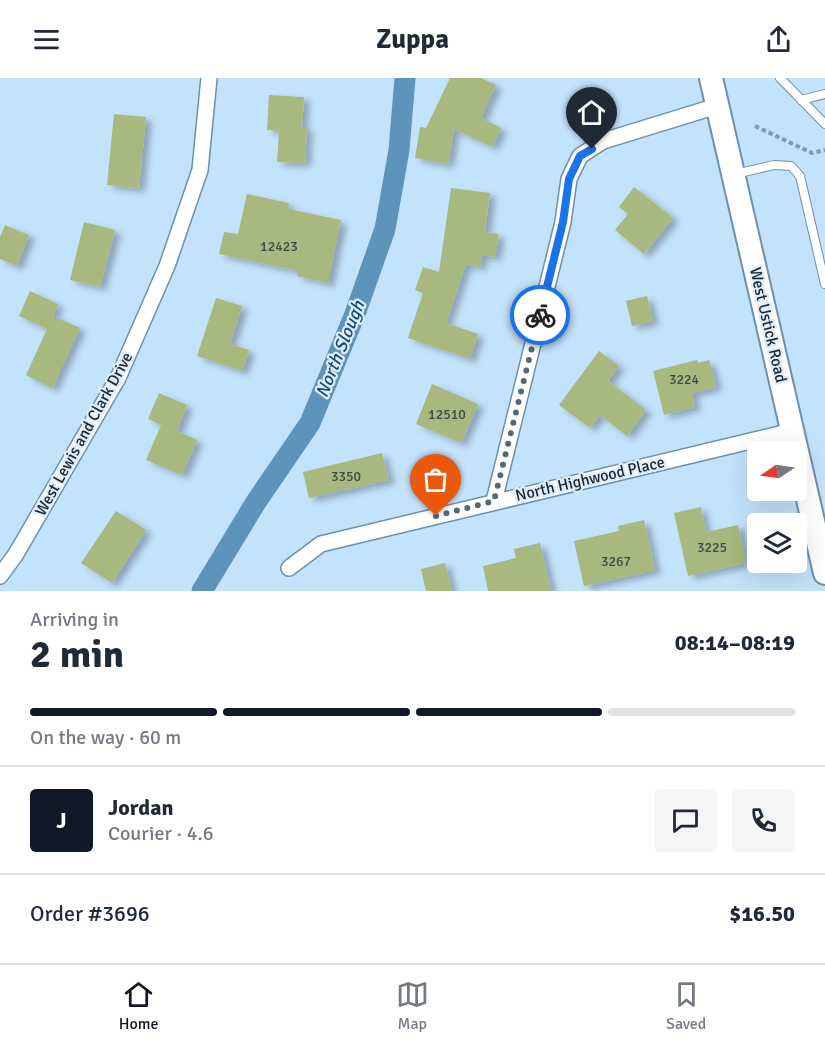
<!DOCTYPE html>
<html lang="en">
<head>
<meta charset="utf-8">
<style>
	body { margin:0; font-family:Signika,sans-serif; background:#f6f6f7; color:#1f2937; height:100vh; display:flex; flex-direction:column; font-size:22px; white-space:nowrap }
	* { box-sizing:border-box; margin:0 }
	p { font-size:20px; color:#747a83 }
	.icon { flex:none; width:33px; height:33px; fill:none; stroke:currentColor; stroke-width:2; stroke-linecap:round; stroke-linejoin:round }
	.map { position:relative; height:513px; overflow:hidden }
	.drawer { display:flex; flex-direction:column; background:#fff; flex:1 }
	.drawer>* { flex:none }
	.needle { width:39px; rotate:257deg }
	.tools { position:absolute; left:747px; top:363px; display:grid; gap:12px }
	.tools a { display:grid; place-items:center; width:60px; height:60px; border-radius:6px; background:#fff; box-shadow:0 6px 24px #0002; font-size:30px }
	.pin { position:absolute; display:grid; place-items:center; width:51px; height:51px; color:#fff; margin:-62px -26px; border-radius:50% 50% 50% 0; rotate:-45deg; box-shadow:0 0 6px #0007 }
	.pin .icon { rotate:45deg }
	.courier { position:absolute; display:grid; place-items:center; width:60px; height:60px; margin:-30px; border:4px solid #1a73e8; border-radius:50%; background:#fff; color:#222; box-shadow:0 2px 8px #0007 }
	.overview em { font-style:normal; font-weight:800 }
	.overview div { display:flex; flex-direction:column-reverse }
	.overview { display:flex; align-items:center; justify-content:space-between; height:102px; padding:0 30px }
	h1 { font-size:39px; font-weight:800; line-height:45px }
	.bar { display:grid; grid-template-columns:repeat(4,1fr); gap:9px 6px; align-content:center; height:72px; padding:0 30px }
	.bar i { height:8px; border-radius:4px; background:#e0e1e3 }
	.bar .current { background:#111827 }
	.bar p { grid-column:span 4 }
	.line { display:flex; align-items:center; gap:15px; padding:0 30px; border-top:2px solid #e0e1e3 }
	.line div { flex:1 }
	.round { display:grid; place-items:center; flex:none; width:63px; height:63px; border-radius:6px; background:#f6f6f7 }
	header { display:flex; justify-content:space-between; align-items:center; height:78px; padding:0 30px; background:#fff; font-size:27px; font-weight:800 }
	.tabs { display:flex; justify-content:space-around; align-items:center; height:84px; border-top:2px solid #e0e1e3; background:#fff; font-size:16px; color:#747a83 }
	.tabs a { display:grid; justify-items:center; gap:3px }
	.tabs .current { color:#111827 }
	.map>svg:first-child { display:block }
</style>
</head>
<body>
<header><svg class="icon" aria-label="menu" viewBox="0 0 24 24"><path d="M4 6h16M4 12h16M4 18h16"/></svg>Zuppa<svg class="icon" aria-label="share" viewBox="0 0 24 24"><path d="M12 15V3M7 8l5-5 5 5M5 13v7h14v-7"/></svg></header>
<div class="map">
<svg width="825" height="513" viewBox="0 0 825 513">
	<defs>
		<filter id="shadow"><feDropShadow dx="6" dy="4" stdDeviation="3" flood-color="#0004"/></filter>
	</defs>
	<rect width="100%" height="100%" fill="#c3e2fb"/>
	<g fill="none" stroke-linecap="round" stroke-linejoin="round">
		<polyline stroke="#5e93bb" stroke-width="21" points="202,513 256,424 310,345 355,236 385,151 399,72 405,0"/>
	</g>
	<g fill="#a7b97e" filter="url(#shadow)">
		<polygon points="450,0 481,0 496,7 481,40 501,50 492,69 454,51 448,86 415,80 420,49 426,50"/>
		<polygon points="269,17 304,19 302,49 307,49 305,85 277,84 279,53 267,52"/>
		<polygon points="114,36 146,39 139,110 107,107"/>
		<polygon points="634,109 673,140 644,176 615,152 628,136 619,129"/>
		<polygon points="451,110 490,115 485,154 499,156 495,179 482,177 480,189 466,186 446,245 478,256 470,281 408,260 423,215 415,212 423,189 439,194"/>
		<polygon points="247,116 289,125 288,131 341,142 328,205 297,198 298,193 219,176 224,154 238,156"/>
		<polygon points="84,144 115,152 100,209 70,202"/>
		<polygon points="5,147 29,157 17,188 0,181 0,159"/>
		<polygon points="30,213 58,226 53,238 80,250 52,310 26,297 47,251 19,238"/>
		<polygon points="647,218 653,243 632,248 626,223"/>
		<polygon points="216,220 242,228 230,266 249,272 242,293 197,278"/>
		<polygon points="599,273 619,288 608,303 646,332 627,358 600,337 590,350 559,327"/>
		<polygon points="697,282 698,285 709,282 716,309 692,315 695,329 664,337 653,293"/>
		<polygon points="432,306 478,326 461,365 416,346"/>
		<polygon points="159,315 187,327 177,353 197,362 182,397 146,382 161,347 148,341"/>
		<polygon points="382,375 389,402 309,420 303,394"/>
		<polygon points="701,429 706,454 738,447 746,485 688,498 674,435"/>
		<polygon points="116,433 146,452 112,505 81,485"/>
		<polygon points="644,442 655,492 584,508 574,463 619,453 618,448"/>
		<polygon points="540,465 551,513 488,513 483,488 516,480 514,471"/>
		<polygon points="445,485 452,513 426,513 421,491"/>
	</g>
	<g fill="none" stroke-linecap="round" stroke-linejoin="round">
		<defs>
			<g id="service">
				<polyline points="780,0 825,46"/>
				<polyline points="801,22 825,16"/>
				<polyline points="735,96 774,87 791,88 800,98 825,206"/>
			</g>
			<g id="minor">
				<polyline points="494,423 563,144 569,101 580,78 603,63 717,28"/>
				<polyline points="289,490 321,466 792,353"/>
				<polyline points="0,498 16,476 118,300 167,188 200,92 209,0"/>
			</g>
			<polyline id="secondary" points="711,0 825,495"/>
		</defs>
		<use href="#service" stroke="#6c90ad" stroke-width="10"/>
		<use href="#minor" stroke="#6c90ad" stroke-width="18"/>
		<use href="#secondary" stroke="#6c90ad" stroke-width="26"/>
		<polyline stroke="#829bae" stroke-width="4" stroke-dasharray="4.5 3" stroke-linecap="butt" points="755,48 812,75 825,72"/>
		<use href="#service" stroke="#fff" stroke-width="8"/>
		<use href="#minor" stroke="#fff" stroke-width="15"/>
		<use href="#secondary" stroke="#fff" stroke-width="22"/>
	</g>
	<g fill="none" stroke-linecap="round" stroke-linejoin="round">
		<polyline stroke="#536878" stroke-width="6" stroke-dasharray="0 10.8" points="436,438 494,423 540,237"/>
		<polyline stroke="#1a73e8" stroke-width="8" points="540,237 563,144 569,101 580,78 592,71"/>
	</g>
	<g text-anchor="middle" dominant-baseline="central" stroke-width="4.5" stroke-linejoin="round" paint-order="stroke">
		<g font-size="14" fill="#3b4b44">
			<text x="279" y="168">12423</text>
			<text x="684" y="301">3224</text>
			<text x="447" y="336">12510</text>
			<text x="346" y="398">3350</text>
			<text x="712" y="469">3225</text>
			<text x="616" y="483">3267</text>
		</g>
		<g font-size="16" fill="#172631" stroke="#deedfa">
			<text transform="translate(768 247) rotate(77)">West Ustick Road</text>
			<text transform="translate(84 356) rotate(-61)">West Lewis and Clark Drive</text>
			<text transform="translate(590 401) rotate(-13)">North Highwood Place</text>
		</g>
		<g font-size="18" font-style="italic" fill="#0e4e76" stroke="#deedfa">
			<text transform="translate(340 271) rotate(-68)">North Slough</text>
		</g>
	</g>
</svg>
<div class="tools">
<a><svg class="needle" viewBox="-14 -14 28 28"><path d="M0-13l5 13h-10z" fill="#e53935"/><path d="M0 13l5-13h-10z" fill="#747a83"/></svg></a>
<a><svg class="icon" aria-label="layers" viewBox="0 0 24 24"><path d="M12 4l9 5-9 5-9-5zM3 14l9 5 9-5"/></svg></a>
</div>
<div class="pin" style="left:436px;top:438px;background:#ea580c"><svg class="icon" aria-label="bag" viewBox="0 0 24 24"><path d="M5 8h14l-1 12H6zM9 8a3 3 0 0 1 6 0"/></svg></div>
<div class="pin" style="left:592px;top:71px;background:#1f2937"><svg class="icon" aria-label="home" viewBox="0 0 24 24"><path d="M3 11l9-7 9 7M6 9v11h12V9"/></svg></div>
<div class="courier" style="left:540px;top:237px"><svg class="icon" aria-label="bike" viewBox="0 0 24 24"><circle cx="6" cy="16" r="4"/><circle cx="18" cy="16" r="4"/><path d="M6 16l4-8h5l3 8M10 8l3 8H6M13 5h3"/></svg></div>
</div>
<section class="drawer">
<div class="overview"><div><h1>2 min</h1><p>Arriving in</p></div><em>08:14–08:19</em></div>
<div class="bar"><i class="current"></i><i class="current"></i><i class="current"></i><i></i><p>On the way · 60 m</p></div>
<div class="line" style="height:108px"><b class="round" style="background:#111827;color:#fff">J</b><div><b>Jordan</b><p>Courier · 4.6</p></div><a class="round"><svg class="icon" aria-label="chat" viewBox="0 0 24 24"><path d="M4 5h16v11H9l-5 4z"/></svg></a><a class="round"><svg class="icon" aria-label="phone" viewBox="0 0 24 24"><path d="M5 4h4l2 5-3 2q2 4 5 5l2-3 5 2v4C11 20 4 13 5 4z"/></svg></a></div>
<div class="line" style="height:78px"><div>Order #3696</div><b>$16.50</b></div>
</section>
<nav class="tabs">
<a class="current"><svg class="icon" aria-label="home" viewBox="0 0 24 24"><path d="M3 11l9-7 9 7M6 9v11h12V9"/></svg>Home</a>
<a><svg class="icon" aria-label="map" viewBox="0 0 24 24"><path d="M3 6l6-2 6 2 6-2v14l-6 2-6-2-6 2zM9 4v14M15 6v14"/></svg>Map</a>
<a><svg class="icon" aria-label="saved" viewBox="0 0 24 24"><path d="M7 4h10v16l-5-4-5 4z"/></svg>Saved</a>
</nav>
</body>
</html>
